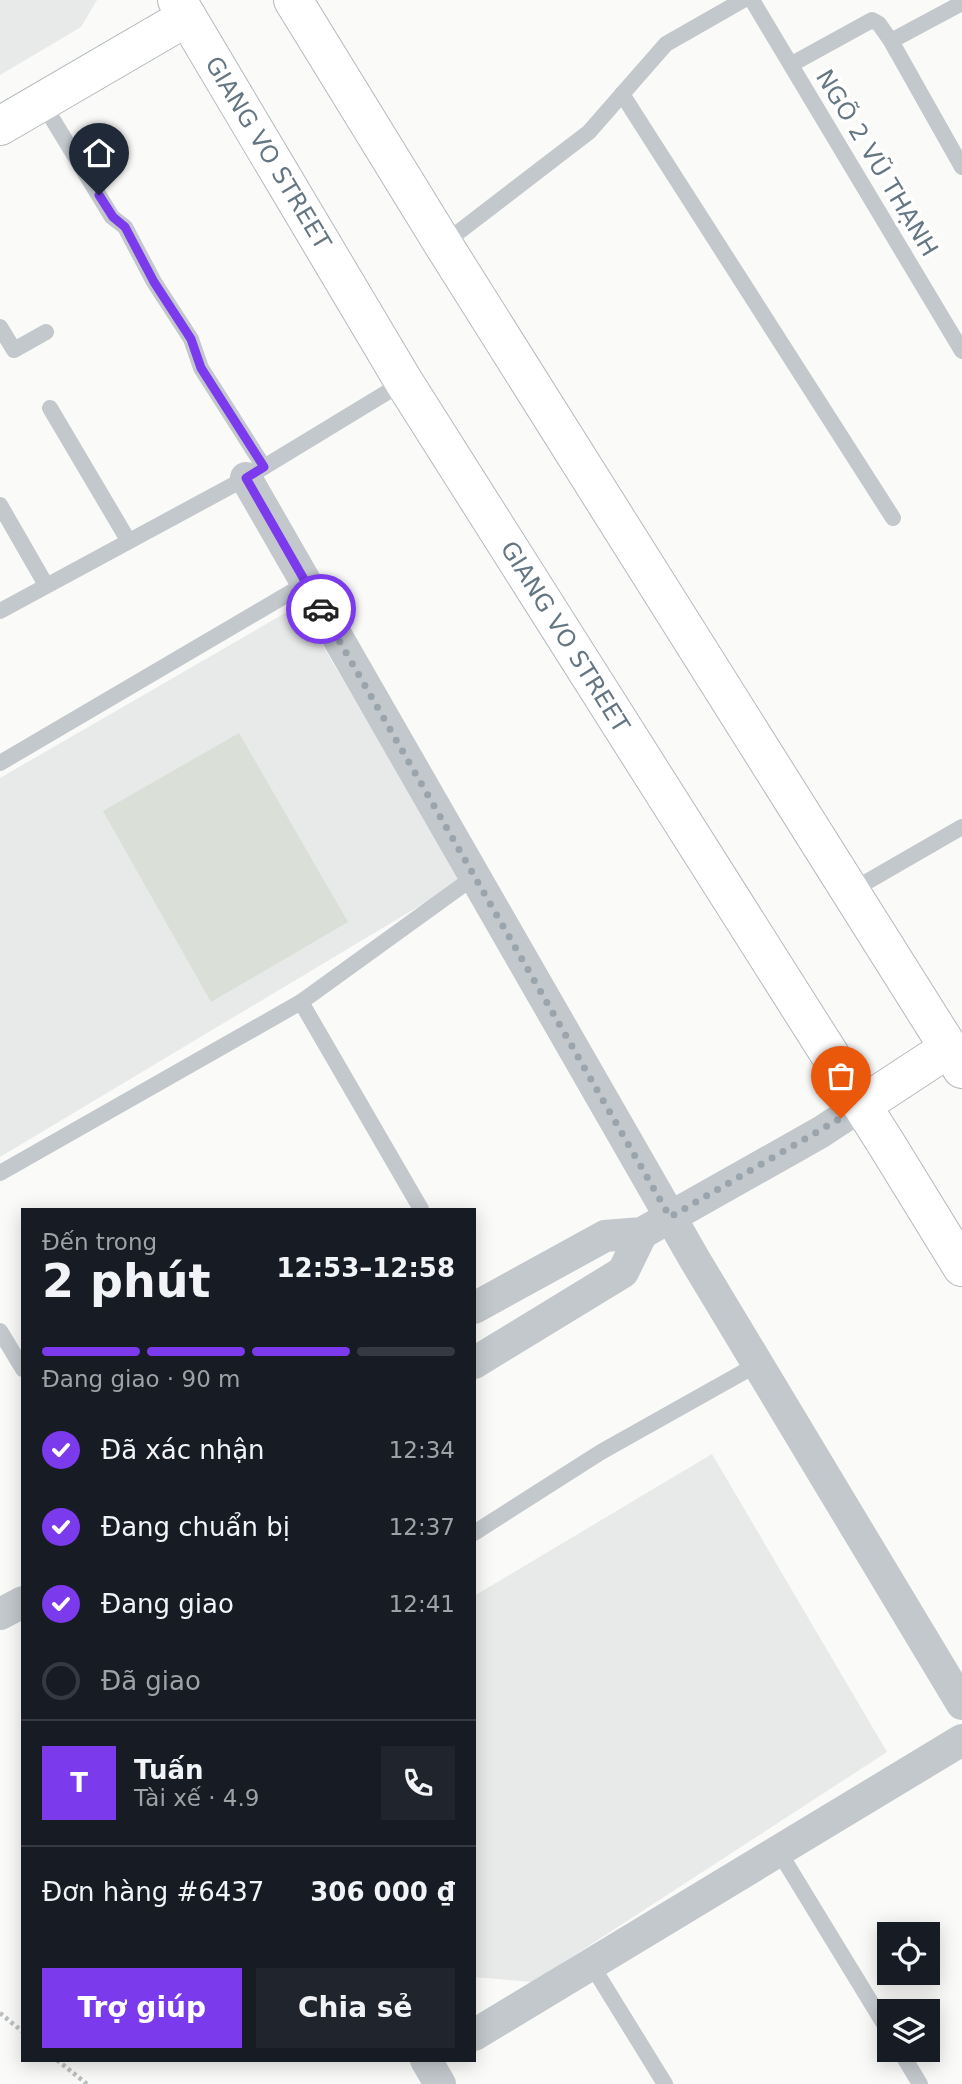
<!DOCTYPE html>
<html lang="vi">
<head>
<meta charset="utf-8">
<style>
	body { margin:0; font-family:"DejaVu Sans",sans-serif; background:#20242c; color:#f1f3f6; height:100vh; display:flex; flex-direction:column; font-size:26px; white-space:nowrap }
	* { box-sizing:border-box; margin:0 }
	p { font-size:23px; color:#9ea1a6 }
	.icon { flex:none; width:38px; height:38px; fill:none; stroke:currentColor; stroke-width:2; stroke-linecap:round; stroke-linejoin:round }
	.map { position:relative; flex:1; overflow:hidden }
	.panel { position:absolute; left:21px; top:1208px; width:455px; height:854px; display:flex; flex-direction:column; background:#171b24; border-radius:0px; box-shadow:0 4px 18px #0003 }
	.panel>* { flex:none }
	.fabs { position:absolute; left:877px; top:1922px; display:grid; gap:14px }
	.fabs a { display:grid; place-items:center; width:63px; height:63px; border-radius:0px; background:#171b24; box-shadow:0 4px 18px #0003; font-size:35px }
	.pin { position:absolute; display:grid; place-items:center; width:60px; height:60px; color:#fff; margin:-72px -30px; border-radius:50% 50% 50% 0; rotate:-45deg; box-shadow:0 0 7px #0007 }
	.pin .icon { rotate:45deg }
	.courier { position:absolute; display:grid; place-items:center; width:70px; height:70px; margin:-35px; border:5px solid #7c3aed; border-radius:50%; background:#fff; color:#222; box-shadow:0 2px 9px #0007 }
	.head em { font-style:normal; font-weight:600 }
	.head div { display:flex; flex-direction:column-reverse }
	.head { display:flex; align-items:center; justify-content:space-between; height:119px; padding:0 21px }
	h1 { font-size:46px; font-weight:600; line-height:52px }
	.bar { display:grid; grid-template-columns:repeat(4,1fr); gap:10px 7px; align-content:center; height:84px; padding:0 21px }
	.bar i { height:9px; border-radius:5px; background:#363941 }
	.bar .selected { background:#7c3aed }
	.bar p { grid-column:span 4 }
	.line { display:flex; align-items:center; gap:18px; padding:0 21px; border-top:2px solid #363941 }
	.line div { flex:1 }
	.round { display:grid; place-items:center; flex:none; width:74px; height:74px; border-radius:0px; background:#20242c }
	ol { padding:0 21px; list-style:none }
	li { display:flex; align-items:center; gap:21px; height:77px }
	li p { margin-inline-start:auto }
	li .icon { padding:7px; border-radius:50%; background:#7c3aed; color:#fff; stroke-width:4 }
	li:last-child { color:#9ea1a6 }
	li i { width:38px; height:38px; border:4px solid #363941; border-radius:50% }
	.primary-button { display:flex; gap:14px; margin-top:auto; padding:14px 21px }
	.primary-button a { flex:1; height:80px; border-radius:0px; background:#7c3aed; color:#fff; font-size:28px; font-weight:600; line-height:80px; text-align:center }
	.primary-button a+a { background:#20242c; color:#f1f3f6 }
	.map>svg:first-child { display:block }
</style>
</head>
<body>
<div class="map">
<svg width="962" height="2084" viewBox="0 0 962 2084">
	<rect width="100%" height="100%" fill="#fafaf8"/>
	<g fill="#e8e9e9">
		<polygon points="0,0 97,0 81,27 0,75"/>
		<polygon points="299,605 461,881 0,1157 0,778"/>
		<polygon points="712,1454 887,1752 533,1982 474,1977 474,1596"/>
	</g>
	<polygon fill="#dadfd7" points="239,733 348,922 211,1002 103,811"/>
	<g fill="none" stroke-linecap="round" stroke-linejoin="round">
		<defs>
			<polyline id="secondary" points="0,126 187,17"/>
			<g id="primary">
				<polyline points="177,0 404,382 887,1145 962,1267"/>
				<polyline points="293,0 443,244 962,1069"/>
				<polyline points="862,1105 949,1048"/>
			</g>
		</defs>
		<use href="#secondary" stroke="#b3babf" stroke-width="40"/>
		<use href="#primary" stroke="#b5babe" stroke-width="40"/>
		<g stroke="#bbbfc2" stroke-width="4.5" stroke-dasharray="3.5 3.5" stroke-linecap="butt">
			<polyline points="0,2013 23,2032"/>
			<polyline points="57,2060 87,2084"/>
		</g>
		<g stroke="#c3c8cc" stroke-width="16">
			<polyline points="752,0 962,351"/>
			<polyline points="891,41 962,3"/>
			<polyline points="792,64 872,20 879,24 891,41 962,167"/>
			<polyline points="622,94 893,518"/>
			<polyline points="42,102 112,217 125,227 154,282 191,339 201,368 264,467"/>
			<polyline points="443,244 589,132 666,44 743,0"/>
			<polyline points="0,327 14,350 46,332"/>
			<polyline points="50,408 128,540"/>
			<polyline points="0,505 46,585"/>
			<polyline points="0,611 246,478 404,382"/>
			<polyline points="0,763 305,584"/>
			<polyline points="851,891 962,827"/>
			<polyline points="301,1002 421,1209"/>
			<polyline points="0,1173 301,1002 474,877"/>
			<polyline points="0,1331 23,1369"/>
			<polyline points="474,1533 601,1452 756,1365"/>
			<polyline points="778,1850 889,2032"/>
			<polyline points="591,1964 665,2084"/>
			<polyline points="899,2049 920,2084"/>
		</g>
		<g stroke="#c3c8cc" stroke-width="32">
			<polyline points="246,478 695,1260 962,1704"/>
			<polyline points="474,1308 605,1236 642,1233 821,1132 862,1105"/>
			<polyline points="474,1363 623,1272 642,1233"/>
			<polyline points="0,1614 23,1602"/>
			<polyline points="474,2035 962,1740"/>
			<polyline points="426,2060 440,2084"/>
		</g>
		<use href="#secondary" stroke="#fff" stroke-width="38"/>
		<use href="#primary" stroke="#fff" stroke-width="38"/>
	</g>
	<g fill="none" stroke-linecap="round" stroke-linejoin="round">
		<polyline stroke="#99a4ac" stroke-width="7" stroke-dasharray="0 12.6" points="321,609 670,1217 841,1118"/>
		<polyline stroke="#7c3aed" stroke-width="9" points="99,195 113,217 125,227 154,282 191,339 201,368 264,467 246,478 321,609"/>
	</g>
	<g text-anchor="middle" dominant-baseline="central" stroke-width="7" stroke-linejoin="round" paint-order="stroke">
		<g font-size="24" fill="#657683" stroke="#fff">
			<text transform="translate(268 153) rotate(59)">GIANG VO STREET</text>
			<text transform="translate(877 163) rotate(59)">NGÕ 2 VŨ THẠNH</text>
			<text transform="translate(565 637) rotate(58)">GIANG VO STREET</text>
		</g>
	</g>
</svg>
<div class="fabs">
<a><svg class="icon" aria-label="locate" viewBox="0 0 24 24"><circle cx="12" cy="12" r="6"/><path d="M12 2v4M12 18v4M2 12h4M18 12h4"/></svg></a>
<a><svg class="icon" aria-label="layers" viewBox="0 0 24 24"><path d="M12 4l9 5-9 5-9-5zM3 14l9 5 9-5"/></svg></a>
</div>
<div class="pin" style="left:841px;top:1118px;background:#ea580c"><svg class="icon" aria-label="bag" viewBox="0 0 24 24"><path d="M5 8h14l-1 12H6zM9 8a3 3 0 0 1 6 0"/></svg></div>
<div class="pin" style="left:99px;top:195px;background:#1f2937"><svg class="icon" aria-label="home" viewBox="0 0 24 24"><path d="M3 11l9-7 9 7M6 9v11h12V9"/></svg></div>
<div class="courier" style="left:321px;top:609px"><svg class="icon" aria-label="car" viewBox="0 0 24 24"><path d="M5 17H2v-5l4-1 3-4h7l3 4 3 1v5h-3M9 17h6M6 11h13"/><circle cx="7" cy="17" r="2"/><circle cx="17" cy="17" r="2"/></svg></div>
<section class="panel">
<div class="head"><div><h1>2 phút</h1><p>Đến trong</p></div><em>12:53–12:58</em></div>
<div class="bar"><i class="selected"></i><i class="selected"></i><i class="selected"></i><i></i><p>Đang giao · 90 m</p></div>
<ol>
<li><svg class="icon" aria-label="check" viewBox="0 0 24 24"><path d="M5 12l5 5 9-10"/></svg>Đã xác nhận<p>12:34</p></li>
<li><svg class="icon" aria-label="check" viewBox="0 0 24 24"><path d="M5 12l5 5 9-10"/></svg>Đang chuẩn bị<p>12:37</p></li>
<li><svg class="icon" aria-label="check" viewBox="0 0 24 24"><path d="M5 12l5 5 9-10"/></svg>Đang giao<p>12:41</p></li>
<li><i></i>Đã giao</li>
</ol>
<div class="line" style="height:126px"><b class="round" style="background:#7c3aed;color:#fff">T</b><div><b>Tuấn</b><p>Tài xế · 4.9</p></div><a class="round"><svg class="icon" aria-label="phone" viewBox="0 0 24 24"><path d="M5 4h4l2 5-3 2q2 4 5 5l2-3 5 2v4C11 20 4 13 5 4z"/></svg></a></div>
<div class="line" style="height:91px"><div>Đơn hàng #6437</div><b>306 000 ₫</b></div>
<div class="primary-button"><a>Trợ giúp</a><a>Chia sẻ</a></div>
</section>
</div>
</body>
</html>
